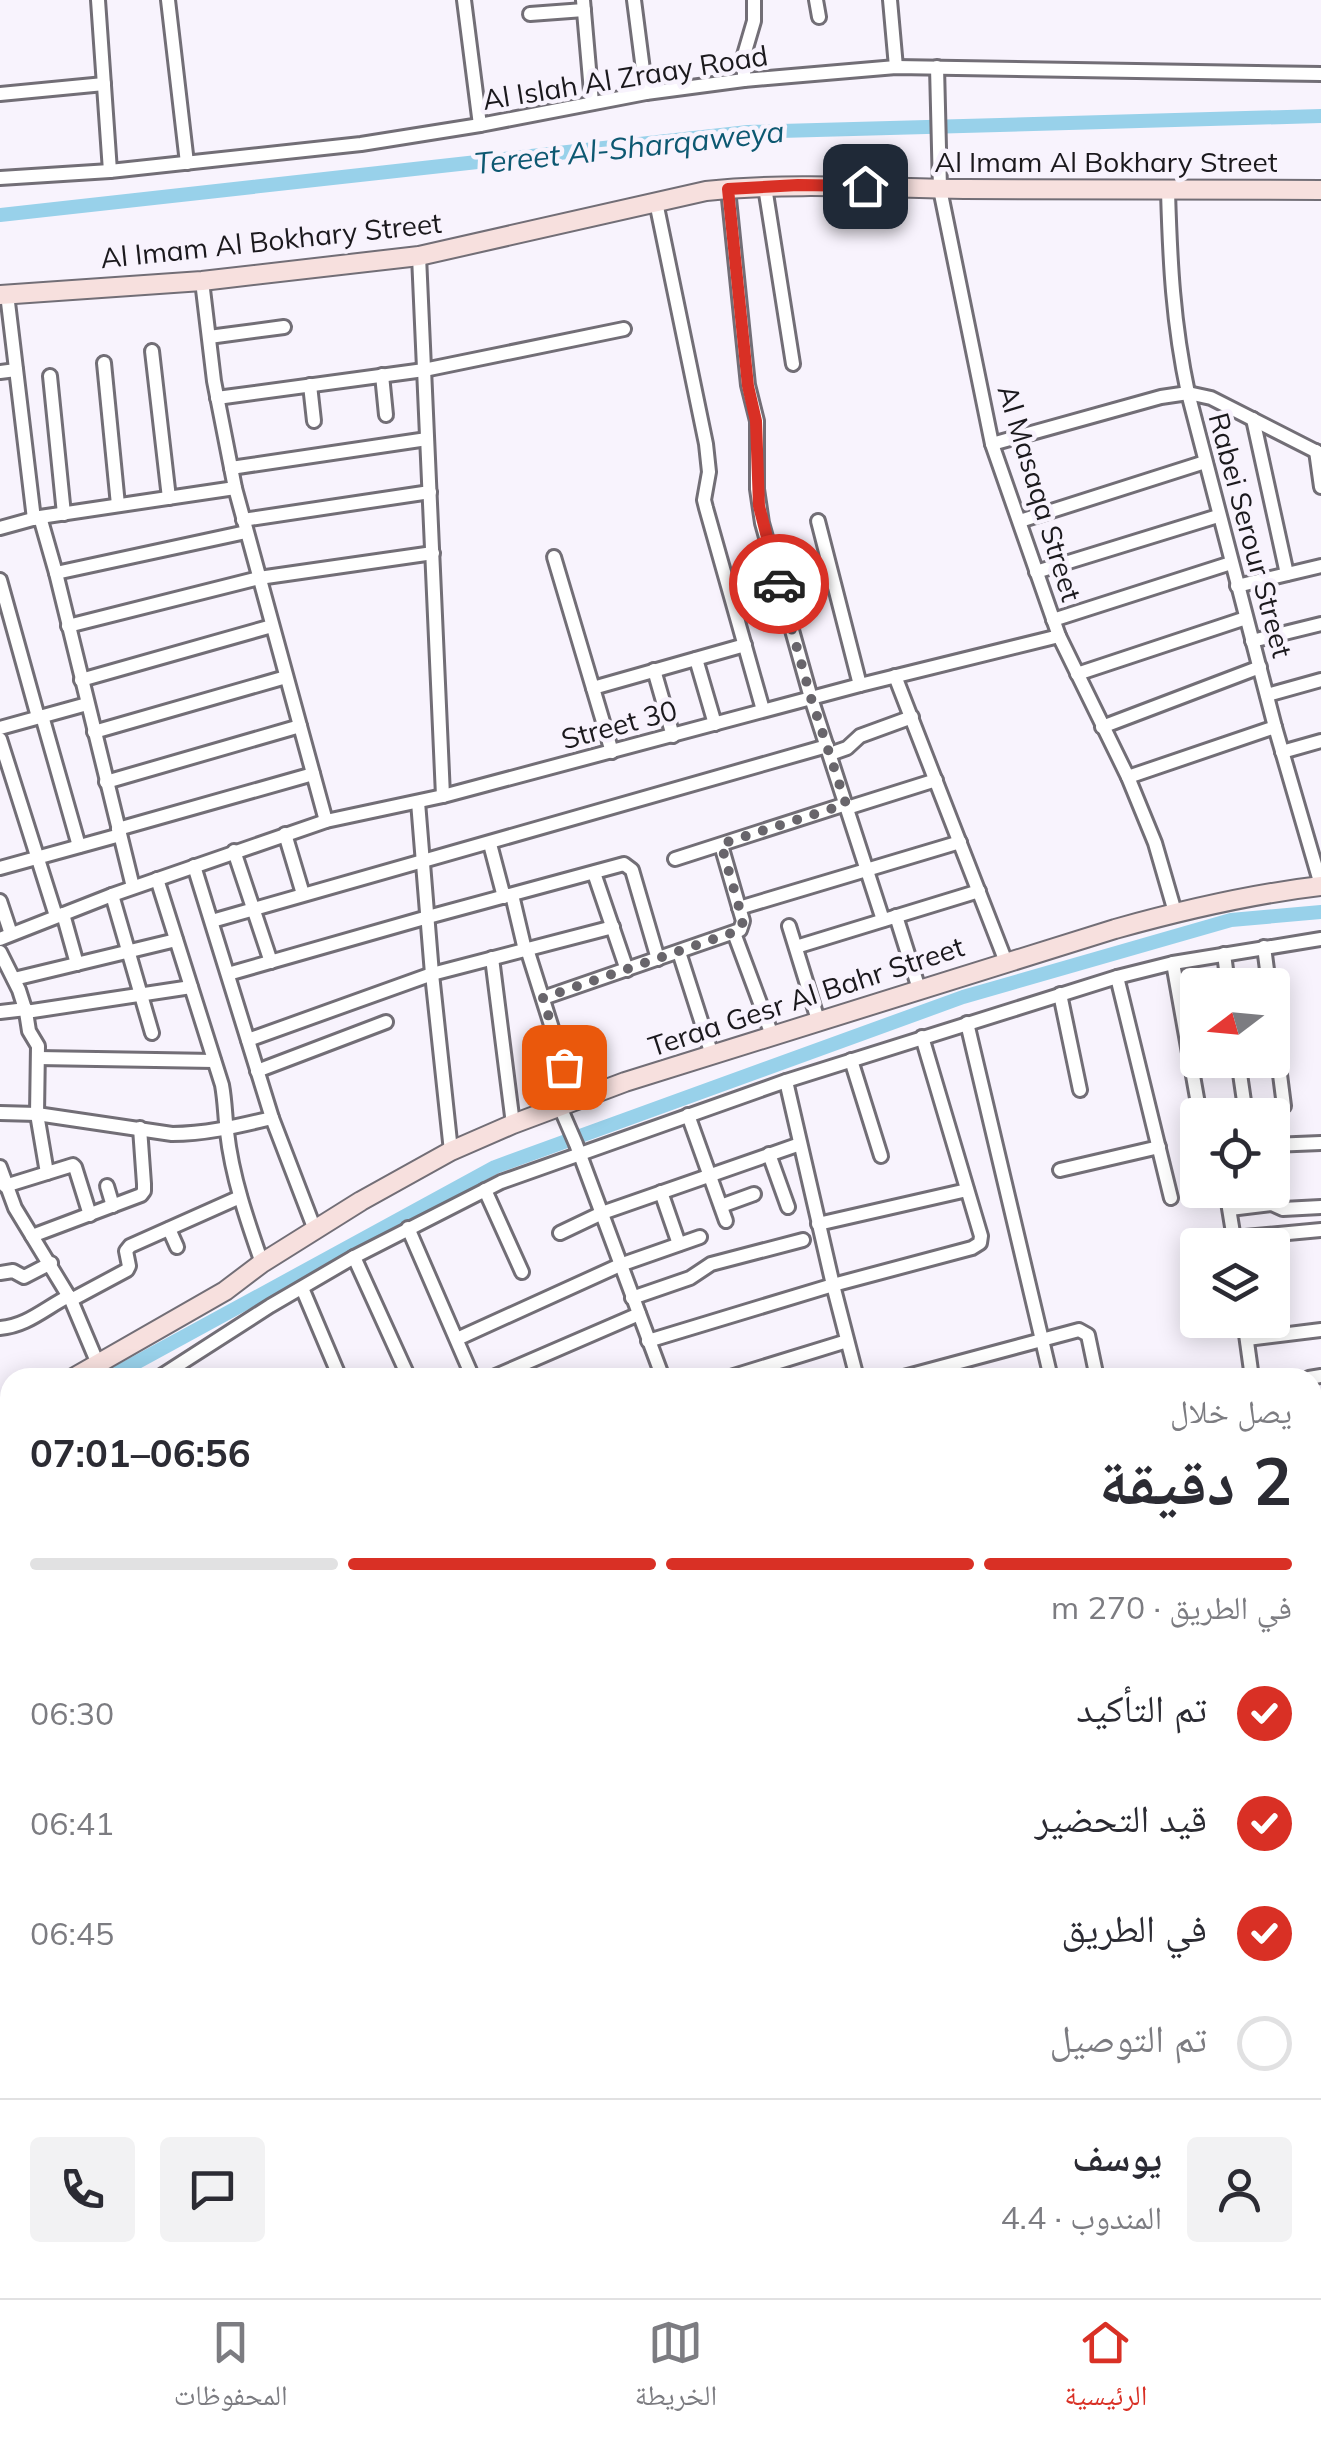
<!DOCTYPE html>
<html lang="ar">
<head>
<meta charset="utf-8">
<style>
	body { margin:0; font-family:Mulish,"Noto Naskh Arabic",sans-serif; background:#f2f2f3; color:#2b2b33; direction:rtl; height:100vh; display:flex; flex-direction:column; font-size:38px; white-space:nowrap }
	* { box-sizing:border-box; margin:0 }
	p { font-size:32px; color:#7c7c81 }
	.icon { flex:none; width:55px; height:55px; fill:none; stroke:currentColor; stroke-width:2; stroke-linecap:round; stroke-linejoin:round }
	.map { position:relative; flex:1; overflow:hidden; direction:ltr }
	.panel { position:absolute; left:0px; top:1368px; width:1322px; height:932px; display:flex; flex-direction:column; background:#fff; border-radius:30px 30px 0 0; box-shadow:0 5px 25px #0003; direction:rtl }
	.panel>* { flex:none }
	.needle { width:65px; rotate:254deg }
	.fabs { position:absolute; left:1180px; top:968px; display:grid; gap:20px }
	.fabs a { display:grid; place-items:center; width:110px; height:110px; border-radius:10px; background:#fff; box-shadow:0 5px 25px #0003; font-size:50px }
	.pin { position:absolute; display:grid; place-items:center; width:85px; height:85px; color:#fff; margin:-42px; border-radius:20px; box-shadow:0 5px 15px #0006 }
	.courier { position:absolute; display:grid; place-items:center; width:100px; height:100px; margin:-50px; border:8px solid #d93025; border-radius:50%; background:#fff; color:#222; box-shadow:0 2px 12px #0007 }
	.head em { font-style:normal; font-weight:700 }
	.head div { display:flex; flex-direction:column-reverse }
	.head { display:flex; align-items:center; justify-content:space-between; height:170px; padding:0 30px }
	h1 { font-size:65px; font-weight:700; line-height:75px }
	.bar { display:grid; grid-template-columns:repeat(4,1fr); gap:15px 10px; align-content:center; height:120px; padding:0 30px }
	.bar i { height:12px; border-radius:8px; background:#e1e1e2 }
	.bar .on { background:#d93025 }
	.bar p { grid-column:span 4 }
	.line { display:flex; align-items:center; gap:25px; padding:0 30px; border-top:2px solid #e1e1e2 }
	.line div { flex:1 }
	.round { display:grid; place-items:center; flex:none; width:105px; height:105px; border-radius:10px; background:#f2f2f3 }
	ol { padding:0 30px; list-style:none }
	li { display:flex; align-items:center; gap:30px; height:110px }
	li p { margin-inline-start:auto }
	li .icon { padding:10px; border-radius:50%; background:#d93025; color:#fff; stroke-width:4 }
	li:last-child { color:#7c7c81 }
	li i { width:55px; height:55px; border:5px solid #e1e1e2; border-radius:50% }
	.menu { display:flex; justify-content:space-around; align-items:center; height:140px; border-top:2px solid #e1e1e2; background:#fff; font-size:28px; color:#7c7c81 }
	.menu a { display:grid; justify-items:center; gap:5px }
	.menu .on { color:#d93025 }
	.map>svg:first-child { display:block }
</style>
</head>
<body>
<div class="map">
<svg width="1321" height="2298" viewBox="0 0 1321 2298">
	<rect width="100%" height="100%" fill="#f8f3fd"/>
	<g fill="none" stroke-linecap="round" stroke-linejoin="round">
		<g stroke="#98d1ea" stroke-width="14">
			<polyline points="0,215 748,132 1321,116"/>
			<polyline points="108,1378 495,1167 963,997 1231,920 1321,912"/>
			<polyline points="0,1437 10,1431"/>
		</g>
		<defs>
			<g id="street">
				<polyline points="98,0 110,171"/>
				<polyline points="168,0 187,163"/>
				<polyline points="464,0 480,125"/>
				<polyline points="583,0 592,103"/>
				<polyline points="634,0 646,93"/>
				<polyline points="816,0 819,17"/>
				<polyline points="890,0 896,67"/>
				<polyline points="530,14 584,10"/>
				<polyline points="937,67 940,189 992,444 1059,636 1128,777 1155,843 1175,912"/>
				<polyline points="744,80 744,55 754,21 754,0"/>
				<polyline points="0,94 104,84"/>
				<polyline points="0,178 110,171 361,144 480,125 646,93 744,80 896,67 1321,74"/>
				<polyline points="765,187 793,364"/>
				<polyline points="728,189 748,385 757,421 757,489 762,523 811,698 883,920"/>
				<path d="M1168 191C1170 262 1173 323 1188 393L1275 727 1321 885"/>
				<polyline points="656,202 706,444 709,472 704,500 706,508 763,710"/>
				<polyline points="419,256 443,796"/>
				<polyline points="202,281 214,381 235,488 326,821"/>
				<polyline points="7,294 34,519"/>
				<polyline points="209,337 284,327"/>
				<polyline points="152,351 169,498"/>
				<polyline points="104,363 118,505"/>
				<polyline points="0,372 16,370"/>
				<polyline points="382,375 386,415"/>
				<polyline points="50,376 64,514"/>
				<polyline points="310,385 314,421"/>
				<polyline points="217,398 424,370 624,329"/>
				<polyline points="1253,419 1287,574"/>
				<polyline points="992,444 1161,397 1188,393 1211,398 1321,454"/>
				<polyline points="1316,451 1321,487"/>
				<polyline points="231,468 427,439"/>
				<polyline points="40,517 56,573 133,887"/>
				<polyline points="243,520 430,492"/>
				<polyline points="818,521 860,685"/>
				<polyline points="1020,521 1205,462"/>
				<polyline points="0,528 40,517 235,488"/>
				<polyline points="554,557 612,752"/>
				<polyline points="1036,572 1218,516"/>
				<polyline points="56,573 246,532"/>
				<polyline points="0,580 38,717"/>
				<polyline points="1237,586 1321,566"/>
				<polyline points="1053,620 1231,563"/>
				<polyline points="68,626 259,578 433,553"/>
				<polyline points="1252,641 1321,624"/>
				<polyline points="696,659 715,724"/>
				<polyline points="654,670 673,736"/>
				<polyline points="1077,674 1246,618"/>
				<polyline points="895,676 1006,962"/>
				<polyline points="81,680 272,626"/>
				<polyline points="593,688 745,645"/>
				<polyline points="1267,695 1321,680"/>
				<polyline points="42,716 79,846"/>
				<polyline points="1102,727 1260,667"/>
				<polyline points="0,728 87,704"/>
				<polyline points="94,732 286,677"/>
				<polyline points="0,739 56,916"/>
				<polyline points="1282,752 1321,741"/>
				<polyline points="830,754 847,748 860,736 912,717"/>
				<polyline points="1128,777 1275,727"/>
				<polyline points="106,782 300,726"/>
				<polyline points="418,802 432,974 451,1151"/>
				<polyline points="847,808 936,780"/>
				<polyline points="118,829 313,774"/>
				<polyline points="285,834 303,894"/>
				<polyline points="490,844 504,897"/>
				<polyline points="234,851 271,962"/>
				<polyline points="675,859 846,804"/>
				<polyline points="194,866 272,1118 315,1230"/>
				<polyline points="0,868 120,835"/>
				<polyline points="594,873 627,970"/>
				<path d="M157 879 222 1085C225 1101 225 1116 227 1132 232 1177 247 1220 262 1263"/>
				<polyline points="112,895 152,1033"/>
				<polyline points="512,895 525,950"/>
				<polyline points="0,901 11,934"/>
				<polyline points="739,908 960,842"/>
				<polyline points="63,914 77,964"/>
				<polyline points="896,916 919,989"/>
				<polyline points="212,921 827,746"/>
				<polyline points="789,926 818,1020"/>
				<polyline points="734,933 772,1035"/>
				<polyline points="0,939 112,895 326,821 443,796 860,685 1059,636"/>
				<polyline points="796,947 979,891"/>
				<polyline points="1264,947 1269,985"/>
				<polyline points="527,949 575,1101"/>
				<polyline points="0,952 19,990 26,1012 29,1031 38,1046 37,1114 47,1173"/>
				<polyline points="679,952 712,1055"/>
				<polyline points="1224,954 1228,985"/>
				<polyline points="492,958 513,1124"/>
				<polyline points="1173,963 1200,1115"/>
				<polyline points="228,974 428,917 624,864 632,870 658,959"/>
				<polyline points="1117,977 1171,1198"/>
				<polyline points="14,979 176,940"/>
				<polyline points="1060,994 1080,1090"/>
				<polyline points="543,998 740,930 743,921 721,845"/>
				<polyline points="0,1012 26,1009"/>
				<polyline points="26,1012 191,987"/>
				<polyline points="1272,1012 1284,1106"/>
				<polyline points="967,1023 1051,1378"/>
				<polyline points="248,1040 432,974 613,927"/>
				<polyline points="38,1058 214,1061"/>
				<polyline points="851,1060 881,1156"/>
				<polyline points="1238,1060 1246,1115"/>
				<polyline points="257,1071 386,1022"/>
				<polyline points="786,1081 833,1285 857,1378"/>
				<polyline points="560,1107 576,1144 663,1378"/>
				<path d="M0 1113 37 1114 172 1134C206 1134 238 1126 272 1118"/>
				<polyline points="688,1115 726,1221"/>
				<polyline points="1272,1145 1321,1143"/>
				<polyline points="769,1154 788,1207"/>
				<polyline points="0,1167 15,1208 71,1300 98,1364"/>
				<polyline points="1060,1170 1159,1147"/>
				<polyline points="5,1186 73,1165 75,1167 90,1215"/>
				<polyline points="107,1186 113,1206"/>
				<polyline points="485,1190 522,1272"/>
				<polyline points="1226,1190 1235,1245"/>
				<polyline points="661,1192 679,1244"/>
				<polyline points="721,1206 754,1194"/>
				<polyline points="1230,1209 1272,1204 1283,1209 1321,1207"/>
				<polyline points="818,1224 967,1190"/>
				<polyline points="408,1228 473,1378"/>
				<polyline points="169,1229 177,1247"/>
				<polyline points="560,1233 602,1213 800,1144"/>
				<polyline points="32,1236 141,1195 144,1191 144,1184 140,1128"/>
				<polyline points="1234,1238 1321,1230"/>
				<polyline points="354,1257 409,1378"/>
				<polyline points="0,1273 13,1271 24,1277 51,1263"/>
				<polyline points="302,1288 340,1378"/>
				<polyline points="632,1298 690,1278 711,1264 803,1240"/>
				<polyline points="71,1300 127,1270 129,1266 126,1251 130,1246 240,1197"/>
				<polyline points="1244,1320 1252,1378"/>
				<path d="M0 1328C27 1326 45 1308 69 1296"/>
				<polyline points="457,1339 620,1265 700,1237"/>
				<polyline points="1247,1339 1321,1330"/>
				<polyline points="648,1341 833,1285 972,1248 980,1243 981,1236 922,1037"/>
				<polyline points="158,1378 270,1306 354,1257 501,1182 786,1081 1117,977 1173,963 1321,939"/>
				<polyline points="491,1378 639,1314"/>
				<polyline points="727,1378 847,1341"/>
				<polyline points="900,1378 1079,1330 1088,1335 1097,1378"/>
				<polyline points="1309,1378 1321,1376"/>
				<polyline points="0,1463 10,1458"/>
				<polyline points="1312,1535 1321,1533"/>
				<polyline points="1312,1650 1321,1678"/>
				<polyline points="1312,1753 1321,1751"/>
				<polyline points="1312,1851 1321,1848"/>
				<polyline points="0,1908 10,1928"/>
				<polyline points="1312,1956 1321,1953"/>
				<polyline points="1312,2013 1321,2010"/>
				<polyline points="0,2018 10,2037"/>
				<polyline points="0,2055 10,2051"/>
				<polyline points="0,2100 10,2095"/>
				<polyline points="0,2176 10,2193"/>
				<polyline points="1312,2225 1321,2222"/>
				<polyline points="0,2265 10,2258"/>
				<polyline points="139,2290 144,2298"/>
				<polyline points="297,2290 300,2298"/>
				<polyline points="1005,2290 1007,2298"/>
				<polyline points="1074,2290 1077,2298"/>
				<polyline points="806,2292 811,2290"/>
				<polyline points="80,2298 88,2290"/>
				<polyline points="1125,2298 1143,2290"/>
			</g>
			<g id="secondary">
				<path d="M0 295 202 281 419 256 706 191C792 182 878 188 964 189 1083 190 1202 189 1321 190"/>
				<path d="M73 1378 225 1291 262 1263 361 1201 451 1151 513 1124 625 1082 1115 929C1183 910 1251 894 1321 886"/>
				<polyline points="0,1417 10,1412"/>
			</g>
		</defs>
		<use href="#street" stroke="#726e76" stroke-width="18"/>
		<use href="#secondary" stroke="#726e76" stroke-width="22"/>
		<use href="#street" stroke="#fff" stroke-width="12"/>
		<use href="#secondary" stroke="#f7e0de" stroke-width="18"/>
		<g stroke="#89868c" stroke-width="4">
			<polyline points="1267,2298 1286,2290"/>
			<polyline points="1301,2298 1321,2289"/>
		</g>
	</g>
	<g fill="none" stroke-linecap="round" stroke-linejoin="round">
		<polyline stroke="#68656b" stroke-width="10" stroke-dasharray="0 18" points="564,1067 543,998 740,930 743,921 721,844 846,804 811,698 779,584"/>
		<polyline stroke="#d93025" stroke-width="12" points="779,584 759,506 756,421 748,386 728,189 798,185 865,186"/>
	</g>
	<g text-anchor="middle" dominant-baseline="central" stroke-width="9" stroke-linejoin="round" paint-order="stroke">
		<g font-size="28" fill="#1b191d" stroke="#f8f3fd">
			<text transform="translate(625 77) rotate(-9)">Al Islah Al Zraay Road</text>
			<text x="1106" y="161">Al Imam Al Bokhary Street</text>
			<text transform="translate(271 240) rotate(-6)">Al Imam Al Bokhary Street</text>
			<text transform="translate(1040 493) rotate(73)">Al Masaqa Street</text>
			<text transform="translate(1251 535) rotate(75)">Rabei Serour Street</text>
			<text transform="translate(619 724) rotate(-15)">Street 30</text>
			<text transform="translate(806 996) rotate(-18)">Teraa Gesr Al Bahr Street</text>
		</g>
		<g font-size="30" font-style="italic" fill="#0d5871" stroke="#f8f3fd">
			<text transform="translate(629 147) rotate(-6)">Tereet Al-Sharqaweya</text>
		</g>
	</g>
</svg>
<div class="fabs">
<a><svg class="needle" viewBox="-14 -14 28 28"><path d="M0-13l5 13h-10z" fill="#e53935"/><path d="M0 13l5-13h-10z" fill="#7c7c81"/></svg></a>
<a><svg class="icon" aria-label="locate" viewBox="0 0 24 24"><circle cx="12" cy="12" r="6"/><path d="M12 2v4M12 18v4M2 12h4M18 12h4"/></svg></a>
<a><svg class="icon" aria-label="layers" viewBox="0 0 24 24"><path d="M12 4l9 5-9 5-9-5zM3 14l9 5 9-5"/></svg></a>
</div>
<div class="pin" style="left:564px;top:1067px;background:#ea580c"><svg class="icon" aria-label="bag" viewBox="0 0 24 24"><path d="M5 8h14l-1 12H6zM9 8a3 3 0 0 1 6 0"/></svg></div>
<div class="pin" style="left:865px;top:186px;background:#1f2937"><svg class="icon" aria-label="home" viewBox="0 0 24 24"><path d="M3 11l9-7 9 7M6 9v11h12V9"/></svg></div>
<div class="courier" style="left:779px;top:584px"><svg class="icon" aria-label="car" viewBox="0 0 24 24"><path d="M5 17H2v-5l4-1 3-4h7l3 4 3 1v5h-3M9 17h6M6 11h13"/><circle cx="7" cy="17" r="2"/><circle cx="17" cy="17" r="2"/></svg></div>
<section class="panel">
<div class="head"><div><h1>2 دقيقة</h1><p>يصل خلال</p></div><em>06:56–07:01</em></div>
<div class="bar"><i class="on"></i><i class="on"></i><i class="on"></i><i></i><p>في الطريق · 270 m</p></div>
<ol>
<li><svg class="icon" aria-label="check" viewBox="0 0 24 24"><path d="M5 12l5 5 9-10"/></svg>تم التأكيد<p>06:30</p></li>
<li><svg class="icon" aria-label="check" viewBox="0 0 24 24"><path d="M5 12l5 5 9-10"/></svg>قيد التحضير<p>06:41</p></li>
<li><svg class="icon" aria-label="check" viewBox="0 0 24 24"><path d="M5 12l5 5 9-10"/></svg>في الطريق<p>06:45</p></li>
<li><i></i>تم التوصيل</li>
</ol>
<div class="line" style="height:180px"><a class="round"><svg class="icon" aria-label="person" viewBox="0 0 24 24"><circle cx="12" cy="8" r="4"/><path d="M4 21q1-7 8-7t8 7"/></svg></a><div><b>يوسف</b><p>المندوب · 4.4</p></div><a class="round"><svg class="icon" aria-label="chat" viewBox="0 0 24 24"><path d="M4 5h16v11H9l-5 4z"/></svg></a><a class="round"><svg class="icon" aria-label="phone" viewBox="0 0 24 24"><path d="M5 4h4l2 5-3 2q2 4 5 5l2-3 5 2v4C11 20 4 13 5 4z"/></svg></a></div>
</section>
</div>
<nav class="menu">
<a class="on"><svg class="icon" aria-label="home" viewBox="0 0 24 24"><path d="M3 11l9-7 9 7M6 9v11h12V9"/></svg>الرئيسية</a>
<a><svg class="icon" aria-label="map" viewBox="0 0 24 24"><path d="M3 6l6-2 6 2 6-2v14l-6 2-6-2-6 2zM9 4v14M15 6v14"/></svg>الخريطة</a>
<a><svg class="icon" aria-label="saved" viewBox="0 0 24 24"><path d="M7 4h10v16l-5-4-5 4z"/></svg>المحفوظات</a>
</nav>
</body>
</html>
